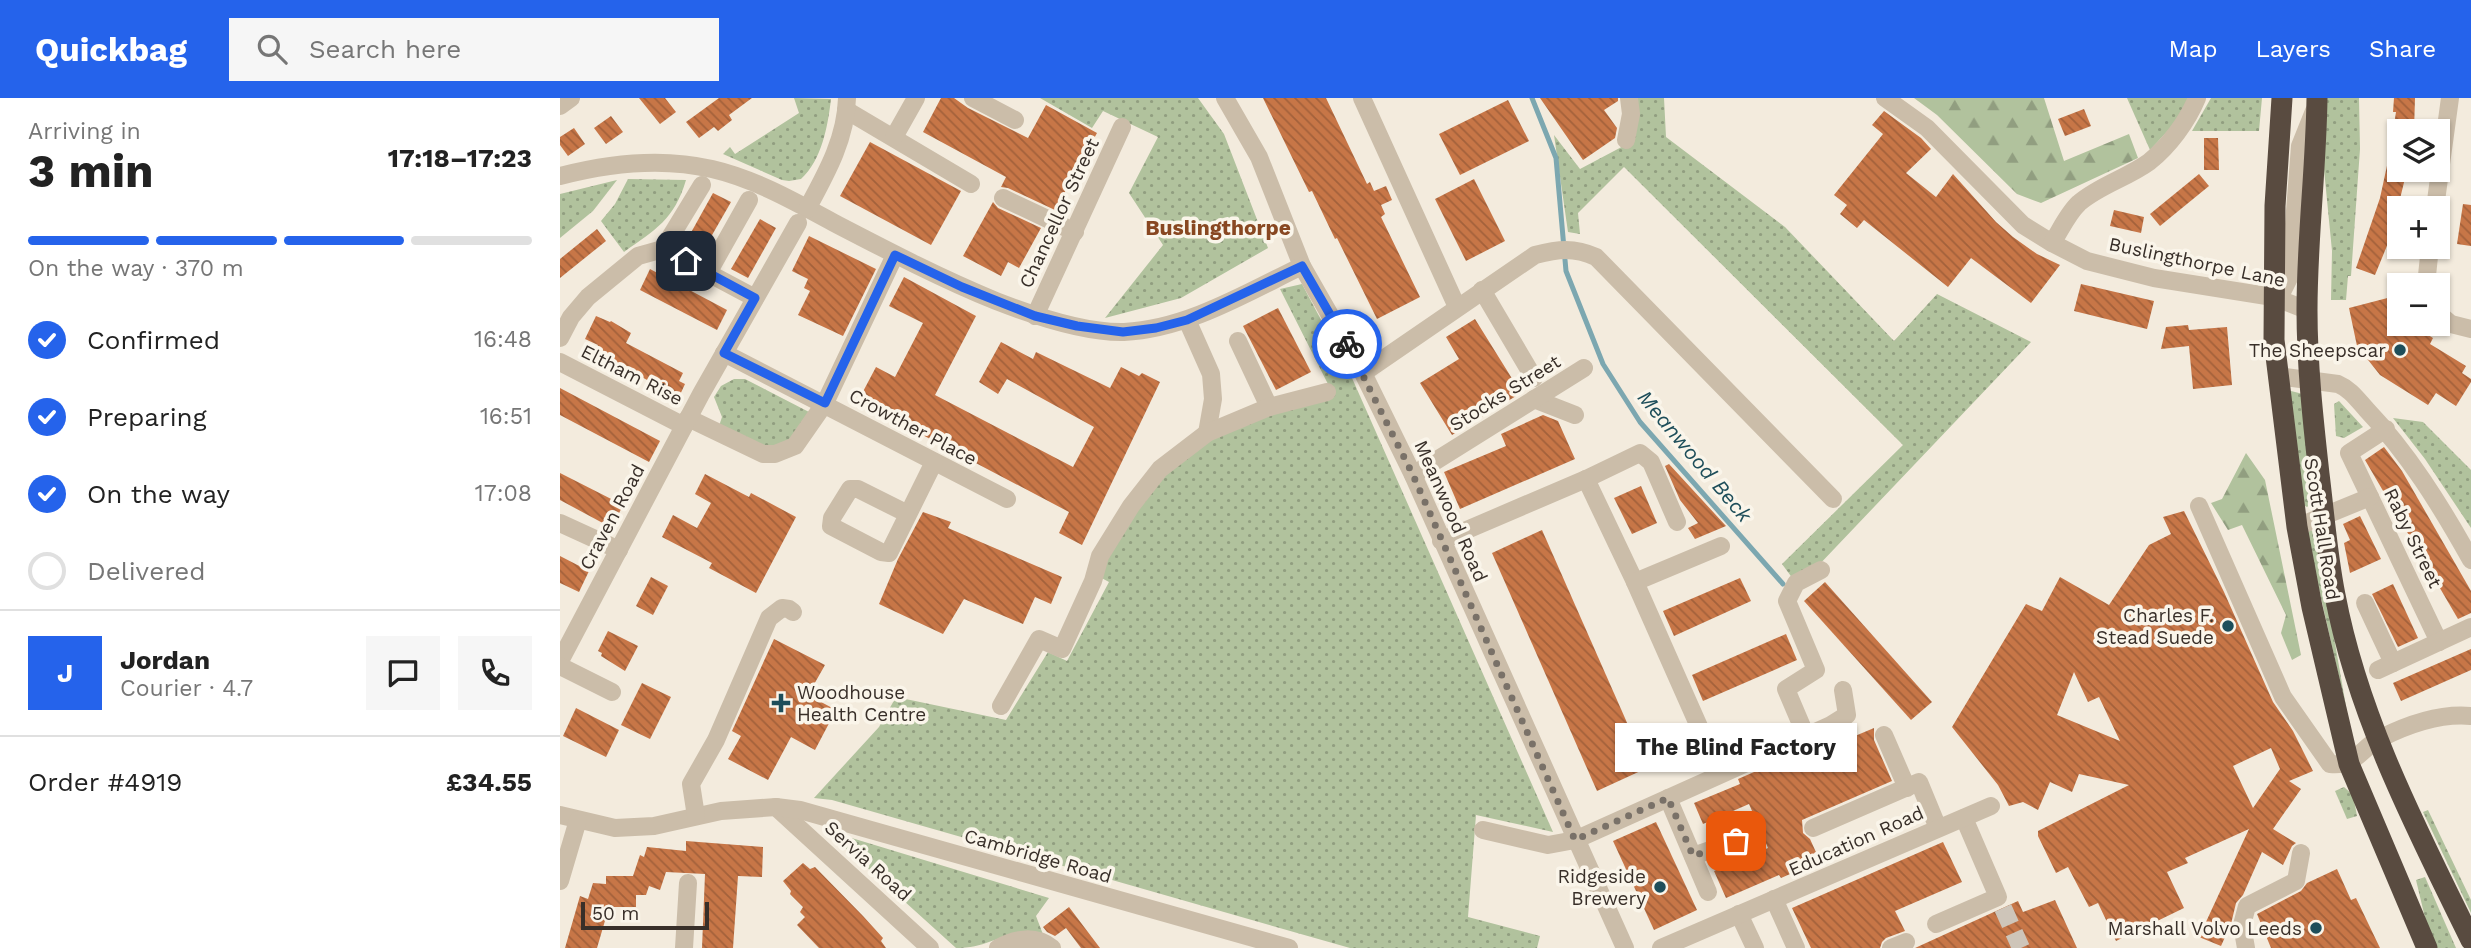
<!DOCTYPE html>
<html lang="en">
<head>
<meta charset="utf-8">
<style>
	body { margin:0; font-family:"Work Sans",sans-serif; background:#f6f6f6; color:#222; height:100vh; display:flex; flex-direction:column; font-size:26px; white-space:nowrap }
	* { box-sizing:border-box; margin:0 }
	p { font-size:23px; color:#767676 }
	.icon { flex:none; width:38px; height:38px; fill:none; stroke:currentColor; stroke-width:2; stroke-linecap:round; stroke-linejoin:round }
	.map { position:relative; flex:1; overflow:hidden }
	.details { display:flex; flex-direction:column; background:#fff; width:560px }
	.details>* { flex:none }
	.controls { position:absolute; left:1827px; top:21px; display:grid; gap:14px }
	.controls a { display:grid; place-items:center; width:63px; height:63px; border-radius:0px; background:#fff; box-shadow:0 2px 5px #0004; font-size:35px }
	.scale { position:absolute; left:21px; bottom:18px; width:128px; box-sizing:border-box; padding-left:7px; border:4px solid #382f29; border-top:0; font-size:19px; line-height:24px; white-space:nowrap; color:#382f29; -webkit-text-stroke:5px #faf5ea; paint-order:stroke }
	.pin { position:absolute; display:grid; place-items:center; width:60px; height:60px; color:#fff; margin:-30px; border-radius:14px; box-shadow:0 4px 10px #0006 }
	.courier { position:absolute; display:grid; place-items:center; width:70px; height:70px; margin:-35px; border:5px solid #2563eb; border-radius:50%; background:#fff; color:#222; box-shadow:0 2px 9px #0007 }
	.bubble { position:absolute; height:49px; border-radius:0px; background:#fff; box-shadow:0 2px 5px #0004; font-size:23px; font-weight:700; line-height:49px; text-align:center }
	.headline em { font-style:normal; font-weight:700 }
	.headline div { display:flex; flex-direction:column-reverse }
	.headline { display:flex; align-items:center; justify-content:space-between; height:119px; padding:0 28px }
	h1 { font-size:46px; font-weight:700; line-height:52px }
	.bar { display:grid; grid-template-columns:repeat(4,1fr); gap:10px 7px; align-content:center; height:84px; padding:0 28px }
	.bar i { height:9px; border-radius:5px; background:#e0e0e0 }
	.bar .current { background:#2563eb }
	.bar p { grid-column:span 4 }
	.line { display:flex; align-items:center; gap:18px; padding:0 28px; border-top:2px solid #e0e0e0 }
	.line div { flex:1 }
	.round { display:grid; place-items:center; flex:none; width:74px; height:74px; border-radius:0px; background:#f6f6f6 }
	ol { padding:0 28px; list-style:none }
	li { display:flex; align-items:center; gap:21px; height:77px }
	li p { margin-inline-start:auto }
	li .icon { padding:7px; border-radius:50%; background:#2563eb; color:#fff; stroke-width:4 }
	li:last-child { color:#767676 }
	li i { width:38px; height:38px; border:4px solid #e0e0e0; border-radius:50% }
	header { display:flex; align-items:center; gap:42px; box-sizing:border-box; height:98px; padding:0 35px; background:#2563eb; color:#fff }
	header strong { font-size:33px }
	nav { display:flex; gap:38px; margin-inline-start:auto; font-size:24px }
	.search { width:490px; height:63px; background:#f6f6f6; display:flex; align-items:center; gap:18px; box-sizing:border-box; padding:0 24px; border-radius:0px; color:#767676; font-size:26px }
	main { display:flex; flex:1; min-height:0 }
	.map>svg:first-child { display:block }
</style>
</head>
<body>
<header>
<strong>Quickbag</strong>
<div class="search"><svg class="icon" aria-label="search" viewBox="0 0 24 24"><circle cx="10" cy="10" r="6"/><path d="M15 15l6 6"/></svg>Search here</div>
<nav><a>Map</a><a>Layers</a><a>Share</a></nav>
</header>
<main>
<section class="details">
<div class="headline"><div><h1>3 min</h1><p>Arriving in</p></div><em>17:18–17:23</em></div>
<div class="bar"><i class="current"></i><i class="current"></i><i class="current"></i><i></i><p>On the way · 370 m</p></div>
<ol>
<li><svg class="icon" aria-label="check" viewBox="0 0 24 24"><path d="M5 12l5 5 9-10"/></svg>Confirmed<p>16:48</p></li>
<li><svg class="icon" aria-label="check" viewBox="0 0 24 24"><path d="M5 12l5 5 9-10"/></svg>Preparing<p>16:51</p></li>
<li><svg class="icon" aria-label="check" viewBox="0 0 24 24"><path d="M5 12l5 5 9-10"/></svg>On the way<p>17:08</p></li>
<li><i></i>Delivered</li>
</ol>
<div class="line" style="height:126px"><b class="round" style="background:#2563eb;color:#fff">J</b><div><b>Jordan</b><p>Courier · 4.7</p></div><a class="round"><svg class="icon" aria-label="chat" viewBox="0 0 24 24"><path d="M4 5h16v11H9l-5 4z"/></svg></a><a class="round"><svg class="icon" aria-label="phone" viewBox="0 0 24 24"><path d="M5 4h4l2 5-3 2q2 4 5 5l2-3 5 2v4C11 20 4 13 5 4z"/></svg></a></div>
<div class="line" style="height:91px"><div>Order #4919</div><b>£34.55</b></div>
</section>
<div class="map">
<svg width="1911" height="850" viewBox="0 0 1911 850">
	<defs>
		<pattern id="grass-dots" width="8" height="8" patternUnits="userSpaceOnUse" patternTransform="scale(1.75)"><rect width="8" height="8" fill="#b1c29d"/><path d="M2 2h.1M6 6h.1" fill="none" stroke="#919e80" stroke-width="1.8" stroke-linecap="round"/></pattern>
		<pattern id="forest-firs" width="22" height="20" patternUnits="userSpaceOnUse" patternTransform="scale(1.75)"><rect width="22" height="20" fill="#b1c29d"/><path d="M5 1l3.5 6h-7zM16 11l3.5 6h-7z" fill="#919e80"/></pattern>
		<pattern id="building-back-hatch" width="6" height="6" patternUnits="userSpaceOnUse" patternTransform="scale(1.75)"><rect width="6" height="6" fill="#c77647"/><path d="M-1 5l2 2M0 0l6 6M5-1l2 2" fill="none" stroke="#a3613b"/></pattern>
	</defs>
	<rect width="100%" height="100%" fill="#f3ebdd"/>
	<g fill="url(#grass-dots)">
		<path d="M234 0 271 1C268 27 262 62 241 81L229 83 222 82 163 56 170 49 175 56 239 15Z"/>
		<polygon points="480,0 638,0 664,36 708,150 621,200 545,220 603,147 569,95 598,39 543,13 532,30"/>
		<polygon points="1074,0 1104,0 1106,39 1225,129 1334,243 1377,196 1471,244 1256,470 1233,481 1222,466 1343,347 1064,69 1018,115 1020,136 1008,134 994,37 1020,71 1071,44"/>
		<polygon points="1567,0 1630,0 1615,25 1590,52"/>
		<polygon points="1651,0 1702,0 1699,33 1632,33"/>
		<polygon points="1765,0 1799,0 1800,51 1791,178 1788,178 1786,202 1771,202 1772,153 1762,51"/>
		<path d="M68 81 126 82C114 122 96 131 64 154L41 123 55 106Z"/>
		<polygon points="57,82 33,113 0,140 0,96"/>
		<polygon points="742,186 792,280 993,734 916,717 908,819 980,838 977,850 790,850 272,702 254,700 319,629 336,599 446,622 488,554 507,563 549,484 536,477 573,415 603,377 662,332 774,298 720,191"/>
		<polygon points="174,281 185,281 249,314 235,342 207,350 159,328 162,319 154,299 161,288"/>
		<polygon points="1727,292 1743,296 1752,405 1747,409 1743,407"/>
		<polygon points="1779,303 1803,329 1784,340 1776,338 1774,306"/>
		<polygon points="1833,320 1863,324 1911,372 1911,430 1865,361"/>
		<polygon points="1754,432 1757,442 1787,614 1748,443 1747,433"/>
		<polygon points="1784,689 1793,697 1797,718 1787,721 1775,693"/>
		<polygon points="1868,712 1911,802 1911,815 1863,714"/>
		<path d="M285 738 489 800 476 818 484 839C444 828 434 850 396 850L281 746Z"/>
		<polygon points="1865,779 1896,850 1877,850 1867,828 1856,782"/>
	</g>
	<g fill="url(#forest-firs)">
		<polygon points="1354,0 1484,0 1504,63 1569,36 1578,60 1481,105 1457,96 1377,17"/>
		<polygon points="1686,355 1705,382 1741,557 1732,562 1721,535 1726,517 1682,427 1668,432 1651,405 1662,401"/>
	</g>
	<g fill="none" stroke-linecap="round" stroke-linejoin="round">
		<polyline stroke="#7ca7b0" stroke-width="5" points="972,0 996,60 1006,173 1043,266 1080,324 1223,486"/>
	</g>
	<g fill="url(#building-back-hatch)" fill-rule="evenodd">
		<polygon points="79,0 105,0 116,14 100,26"/>
		<polygon points="159,0 192,0 169,17 172,22 158,33 154,29 139,40 126,24"/>
		<polygon points="381,0 394,0 408,10 468,40 486,7 537,35 495,112 448,90 441,89 446,79 363,34"/>
		<polygon points="703,0 766,0 807,86 810,84 814,93 826,88 832,102 821,107 825,116 821,119 860,199 817,221 777,140 775,141 752,93 749,94"/>
		<polygon points="980,0 1058,0 1058,3 1044,12 1057,30 1055,40 1023,62"/>
		<polygon points="1834,0 1855,0 1854,33 1833,33 1836,14 1833,14"/>
		<polygon points="948,2 969,43 900,77 879,36"/>
		<polygon points="1524,11 1531,28 1505,38 1498,21"/>
		<polygon points="1324,13 1361,40 1371,51 1346,75 1376,99 1393,76 1436,124 1453,139 1477,156 1500,167 1471,205 1411,160 1388,189 1304,122 1297,130 1280,116 1287,107 1274,97 1323,36 1312,27"/>
		<polygon points="51,18 63,34 46,46 34,30"/>
		<polygon points="14,30 25,46 8,58 0,47 0,39"/>
		<polygon points="1644,40 1658,40 1659,72 1644,72"/>
		<polygon points="1833,40 1839,41 1839,72 1847,72 1831,138 1815,177 1796,170 1820,100"/>
		<polygon points="310,44 401,93 371,147 280,98"/>
		<polygon points="1639,76 1649,88 1600,128 1590,116"/>
		<polygon points="914,81 945,143 906,163 875,101"/>
		<polygon points="153,95 171,104 140,158 123,149"/>
		<polygon points="433,104 438,110 481,130 459,170 448,164 441,178 403,158"/>
		<polygon points="1903,106 1911,107 1911,148 1897,146"/>
		<polygon points="1554,112 1584,119 1581,135 1550,128"/>
		<polygon points="200,121 216,130 188,180 171,171"/>
		<polygon points="37,131 46,143 0,180 0,161"/>
		<polygon points="249,138 316,171 283,238 238,217 250,193 244,190 248,181 232,173"/>
		<polygon points="90,171 167,212 157,232 80,192"/>
		<polygon points="344,179 416,218 375,297 513,369 534,329 447,281 438,296 419,284 441,244 473,261 476,254 550,290 561,269 579,278 582,275 600,284 522,447 499,435 509,414 298,303 316,269 335,279 363,225 329,208"/>
		<polygon points="1521,186 1594,203 1587,231 1514,213"/>
		<polygon points="1839,197 1839,226 1850,226 1873,240 1870,246 1906,268 1902,275 1911,281 1911,284 1896,308 1876,295 1868,307 1820,277 1797,248 1789,210"/>
		<polygon points="718,210 751,274 716,292 683,228"/>
		<polygon points="36,218 50,224 51,223 71,235 66,245 123,275 119,283 125,286 119,299 46,260 42,267 31,262 38,247 25,241"/>
		<polygon points="915,221 961,295 892,337 860,285 899,261 886,239"/>
		<polygon points="1628,227 1629,232 1667,229 1672,287 1633,291 1629,248 1601,251 1606,229"/>
		<polygon points="0,290 100,343 89,364 0,317"/>
		<polygon points="983,317 998,323 1015,361 900,411 884,374 946,348 941,336"/>
		<polygon points="1824,349 1842,373 1911,493 1911,515 1898,521 1805,362"/>
		<polygon points="1109,366 1166,428 1135,441 1128,430 1138,425 1120,402 1105,368"/>
		<polygon points="0,375 63,407 52,430 0,402"/>
		<polygon points="145,376 189,399 191,395 236,419 196,495 149,470 152,465 102,439 113,417 137,430 151,405 135,396"/>
		<polygon points="1081,388 1097,425 1072,436 1054,400"/>
		<path d="M1624 413 1664 494 1713 604 1733 633 1753 673 1729 683 1741 691 1713 731 1736 745 1732 748 1723 767 1702 754 1683 797 1676 805 1671 826 1661 848 1639 839 1689 731 1625 760 1628 765 1607 774 1624 810 1556 843 1538 805 1529 809 1508 769 1496 775 1478 738V733L1569 687 1519 676 1512 694 1490 684 1478 712 1463 704 1449 708 1438 687 1392 629 1466 506 1482 513 1500 479 1549 507 1589 447 1611 436 1603 419ZM1514 574 1528 604 1539 599 1560 643 1497 617ZM1711 650 1720 671 1693 710 1673 668Z"/>
		<polygon points="363,414 391,424 388,430 502,479 491,506 475,499 463,526 404,501 383,536 319,506 338,461"/>
		<polygon points="1800,418 1821,461 1790,475 1784,445 1790,442 1783,426"/>
		<polygon points="982,432 1087,670 1037,693 932,455"/>
		<polygon points="0,458 29,473 19,494 0,485"/>
		<polygon points="91,479 108,488 93,517 76,508"/>
		<polygon points="1180,480 1191,503 1114,538 1103,513"/>
		<polygon points="1265,484 1372,604 1351,622 1244,503"/>
		<polygon points="1833,486 1858,540 1838,549 1812,496"/>
		<polygon points="48,533 78,548 65,573 41,558 42,555 38,553"/>
		<polygon points="1226,536 1237,562 1143,603 1132,577"/>
		<polygon points="214,541 265,567 248,597 276,612 255,652 231,639 208,682 168,661 181,638 172,633"/>
		<polygon points="1911,551 1911,572 1841,603 1833,585"/>
		<polygon points="82,585 111,599 90,641 61,627"/>
		<polygon points="16,610 59,632 46,659 3,638"/>
		<polygon points="1314,630 1314,642 1332,683 1242,722 1243,735 1250,741 1260,763 1221,780 1219,777 1166,800 1154,773 1208,750 1189,706 1143,726 1134,705 1180,686 1178,681 1217,664 1219,670"/>
		<polygon points="1096,724 1137,812 1094,832 1053,743"/>
		<polygon points="126,743 203,749 202,779 178,778 173,850 142,850 145,776 106,774 100,792 89,788 86,797 76,797 76,809 49,809 37,850 5,850 20,798 28,801 33,785 46,786 46,778 73,778 80,757 84,759 87,749 126,753"/>
		<polygon points="1383,744 1402,784 1335,813 1345,833 1326,840 1322,844 1320,850 1251,850 1232,810"/>
		<polygon points="243,765 250,771 255,769 303,818 323,840 321,843 326,850 259,850 237,827 245,819 240,814 243,809 230,796 231,793 223,783"/>
		<polygon points="1777,771 1791,802 1796,800 1820,850 1711,850 1697,816 1741,793 1747,785"/>
		<polygon points="1495,802 1517,850 1355,850 1458,803 1463,814"/>
		<polygon points="509,809 540,850 521,850 506,830 495,838 487,834 483,829"/>
	</g>
	<g fill="none" stroke-linecap="round" stroke-linejoin="round">
		<polyline stroke="#cec5b9" stroke-width="18" stroke-dasharray="18 9" stroke-linecap="butt" points="1443,810 1461,850"/>
		<g stroke="#cbbda9" stroke-width="18">
			<polyline points="413,0 455,22"/>
			<polyline points="665,0 699,59 742,168 803,275 853,377 1065,850"/>
			<polyline points="802,0 897,209"/>
			<polyline points="1325,0 1367,30 1463,127 1492,145 1527,163 1594,180 1713,199 1747,212"/>
			<polyline points="0,8 11,0"/>
			<polyline points="286,12 411,86"/>
			<polyline points="334,39 356,0"/>
			<polyline points="1066,42 1071,16 1069,0"/>
			<path d="M0 78C50 65 101 59 152 71 196 81 239 106 278 127 330 154 382 181 436 203 472 217 525 235 564 234 627 231 686 195 742 168"/>
			<polyline points="443,100 515,134"/>
			<polyline points="1875,110 1890,0"/>
			<path d="M247 111C266 76 286 41 287 0"/>
			<path d="M1492 145C1500 133 1508 115 1519 105 1540 87 1567 80 1589 64 1609 48 1627 24 1637 0"/>
			<polyline points="103,151 195,200"/>
			<polyline points="148,175 189,102"/>
			<polyline points="1866,187 1870,149"/>
			<polyline points="922,192 974,280"/>
			<polyline points="1713,199 1723,192 1730,178 1740,48 1754,13"/>
			<polyline points="1878,215 1891,226 1911,231"/>
			<polyline points="475,218 562,29"/>
			<polyline points="627,222 651,276 653,301 647,335"/>
			<polyline points="0,240 11,219 28,199 78,158 103,151 142,87"/>
			<polyline points="678,243 709,309"/>
			<polyline points="164,255 447,401"/>
			<polyline points="0,264 124,328"/>
			<path d="M803 275 975 157C998 151 1014 149 1036 159L1273 401"/>
			<path d="M1717 278 1778 286C1790 291 1797 301 1806 311 1848 355 1881 408 1911 462"/>
			<polyline points="974,301 1015,317"/>
			<polyline points="128,320 203,356 215,356 235,348 265,305 335,157"/>
			<polyline points="1826,331 1789,355 1879,544"/>
			<polyline points="853,377 1024,270"/>
			<polyline points="1026,381 1075,484"/>
			<path d="M1639 408 1723 599 1770 666C1797 669 1800 650 1821 640 1849 626 1880 615 1911 618"/>
			<polyline points="348,416 298,391 290,391 272,420 271,428 321,454 329,455 374,364"/>
			<polyline points="0,425 59,452"/>
			<polyline points="1737,429 1810,399"/>
			<polyline points="881,443 1026,381 1080,355 1091,364 1117,424"/>
			<polyline points="1805,505 1833,565"/>
			<polyline points="0,563 141,296 238,125"/>
			<polyline points="0,568 52,594"/>
			<polyline points="1818,572 1911,529"/>
			<polyline points="441,608 479,541 502,551 533,483 540,458 571,408 600,371 647,335 709,309 767,294"/>
			<polyline points="1324,637 1347,690"/>
			<polyline points="1246,638 1226,591 1256,572 1227,503 1236,485 1261,472"/>
			<polyline points="1160,676 1075,484 1161,448"/>
			<polyline points="1108,700 1148,794"/>
			<polyline points="216,709 370,850"/>
			<polyline points="0,717 55,730 94,728 161,713 216,709 240,712 729,850"/>
			<polyline points="136,718 131,686 156,642 209,520 222,510 229,511 233,514"/>
			<polyline points="1253,730 1359,684 1378,730"/>
			<polyline points="923,732 988,747 1015,742 1271,627 1287,617 1283,592"/>
			<polyline points="1133,758 1176,743"/>
			<polyline points="0,783 18,722"/>
			<polyline points="1214,801 1236,850"/>
			<polyline points="1179,816 1195,850"/>
			<polyline points="1376,826 1438,799 1404,720"/>
			<polyline points="124,850 128,785"/>
			<path d="M438 850C456 840 476 837 492 850"/>
			<polyline points="1101,850 1431,708"/>
			<polyline points="1331,850 1346,844"/>
			<polyline points="1686,850 1682,827 1687,808 1736,783 1741,755"/>
		</g>
		<g stroke="#594b40" stroke-width="21">
			<polyline points="1722,0 1715,108 1714,242 1737,429 1752,509 1789,666 1867,850"/>
			<path d="M1757 0C1756 71 1747 141 1747 212 1747 267 1753 322 1759 376 1764 416 1767 457 1775 497 1798 619 1857 732 1911 842"/>
		</g>
	</g>
	<g fill="none" stroke-linecap="round" stroke-linejoin="round">
		<polyline stroke="#797168" stroke-width="7" stroke-dasharray="0 12.6" points="787,246 853,377 1015,742 1108,700 1133,758 1176,743"/>
		<polyline stroke="#2563eb" stroke-width="9" points="126,163 195,200 164,255 265,305 335,157 402,189 475,218 517,228 563,234 596,230 627,222 742,168 787,246"/>
	</g>
	<g fill="#1e4e5a" stroke="#faf5ea" stroke-width="2.5">
		<circle cx="1840" cy="252" r="7"/>
		<circle cx="1668" cy="528" r="7"/>
		<path d="M217.5 594.5h7v7h7v7h-7v7h-7v-7h-7v-7h7z"/>
		<circle cx="1100" cy="789" r="7"/>
		<circle cx="1756" cy="830" r="7"/>
	</g>
	<g text-anchor="middle" dominant-baseline="central" stroke-width="7" stroke-linejoin="round" paint-order="stroke">
		<g font-size="19" fill="#382f29" stroke="#faf5ea">
			<text transform="translate(499 115) rotate(-65)">Chancellor Street</text>
			<text transform="translate(1637 164) rotate(12)">Buslingthorpe Lane</text>
			<text transform="translate(72 277) rotate(27)">Eltham Rise</text>
			<text transform="translate(945 295) rotate(-32)">Stocks Street</text>
			<text transform="translate(353 329) rotate(28)">Crowther Place</text>
			<text transform="translate(891 413) rotate(66)">Meanwood Road</text>
			<text transform="translate(52 419) rotate(-62)">Craven Road</text>
			<text transform="translate(1762 431) rotate(81)">Scott Hall Road</text>
			<text transform="translate(1853 440) rotate(64)">Raby Street</text>
			<text transform="translate(1296 743) rotate(-24)">Education Road</text>
			<text transform="translate(478 758) rotate(16)">Cambridge Road</text>
			<text transform="translate(308 763) rotate(42)">Servia Road</text>
		</g>
		<g font-size="19" fill="#382f29" stroke="#faf5ea" text-anchor="end">
			<text x="1826" y="252">The Sheepscar</text>
			<text x="1654" y="517">Charles F.<tspan x="1654" dy="22">Stead Suede</tspan></text>
			<text x="237" y="594" text-anchor="start">Woodhouse<tspan x="237" dy="22">Health Centre</tspan></text>
			<text x="1086" y="778">Ridgeside<tspan x="1086" dy="22">Brewery</tspan></text>
			<text x="1742" y="830">Marshall Volvo Leeds</text>
		</g>
		<g font-size="21" font-weight="bold" fill="#884721" stroke="#faf5ea">
			<text x="658" y="129">Buslingthorpe</text>
		</g>
		<g font-size="21" font-style="italic" fill="#1e4e5a" stroke="#faf5ea">
			<text transform="translate(1135 358) rotate(50)">Meanwood Beck</text>
		</g>
	</g>
</svg>
<div class="controls">
<a><svg class="icon" aria-label="layers" viewBox="0 0 24 24"><path d="M12 4l9 5-9 5-9-5zM3 14l9 5 9-5"/></svg></a>
<a>+</a>
<a>−</a>
</div>
<div class="scale">50 m</div>
<div class="pin" style="left:1176px;top:743px;background:#ea580c"><svg class="icon" aria-label="bag" viewBox="0 0 24 24"><path d="M5 8h14l-1 12H6zM9 8a3 3 0 0 1 6 0"/></svg></div>
<div class="pin" style="left:126px;top:163px;background:#1f2937"><svg class="icon" aria-label="home" viewBox="0 0 24 24"><path d="M3 11l9-7 9 7M6 9v11h12V9"/></svg></div>
<div class="courier" style="left:787px;top:246px"><svg class="icon" aria-label="bike" viewBox="0 0 24 24"><circle cx="6" cy="16" r="4"/><circle cx="18" cy="16" r="4"/><path d="M6 16l4-8h5l3 8M10 8l3 8H6M13 5h3"/></svg></div>
<div class="bubble" style="left:1055px;top:625px;width:242px">The Blind Factory</div>
</div>
</main>
</body>
</html>
